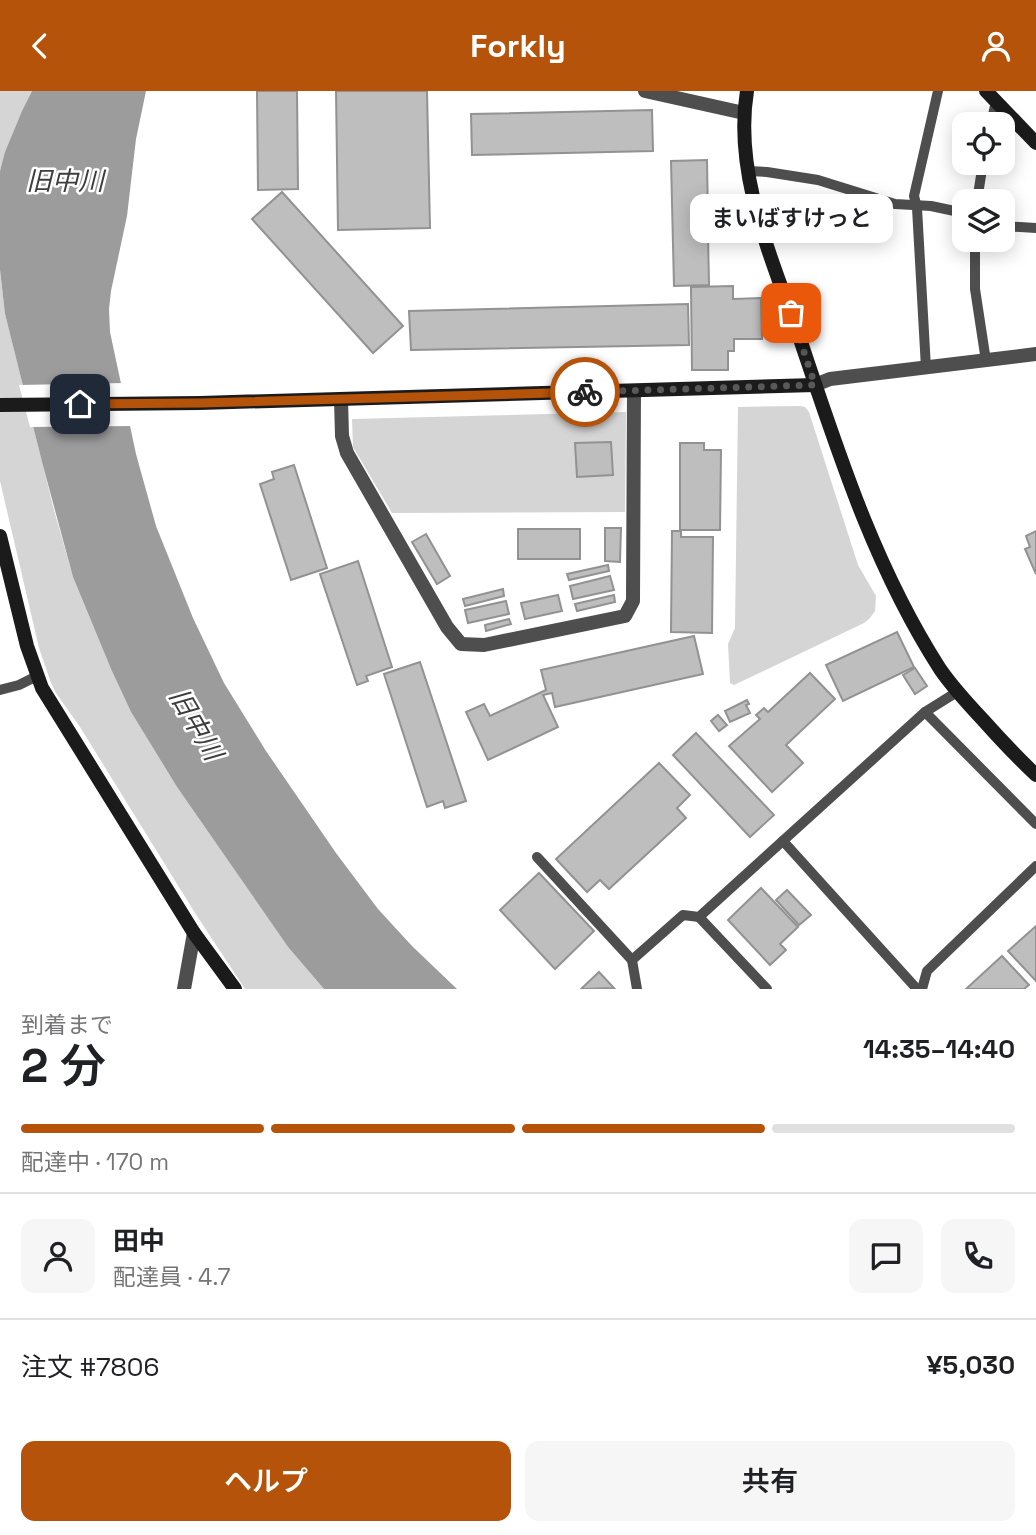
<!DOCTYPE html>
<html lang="ja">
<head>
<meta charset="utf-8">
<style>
	body { margin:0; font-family:"Space Grotesk","Noto Sans JP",sans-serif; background:#f6f6f6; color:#202124; height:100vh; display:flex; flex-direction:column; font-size:26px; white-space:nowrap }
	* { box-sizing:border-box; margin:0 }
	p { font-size:23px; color:#757577 }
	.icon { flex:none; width:38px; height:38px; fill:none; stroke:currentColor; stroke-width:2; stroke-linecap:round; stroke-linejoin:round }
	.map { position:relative; height:898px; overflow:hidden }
	.drawer { display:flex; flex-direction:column; background:#fff; flex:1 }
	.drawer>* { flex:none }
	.controls { position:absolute; left:952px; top:21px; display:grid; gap:14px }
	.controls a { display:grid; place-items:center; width:63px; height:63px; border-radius:14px; background:#fff; box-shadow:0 4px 18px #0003; font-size:35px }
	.pin { position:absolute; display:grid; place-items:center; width:60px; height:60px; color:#fff; margin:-30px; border-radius:14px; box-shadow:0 4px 10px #0006 }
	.courier { position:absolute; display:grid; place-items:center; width:70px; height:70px; margin:-35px; border:5px solid #b45309; border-radius:50%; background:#fff; color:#222; box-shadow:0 2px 9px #0007 }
	.bubble { position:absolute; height:49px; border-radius:14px; background:#fff; box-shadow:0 4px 18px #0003; font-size:23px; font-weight:600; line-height:49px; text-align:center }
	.head em { font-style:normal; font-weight:600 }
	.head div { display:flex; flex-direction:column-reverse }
	.head { display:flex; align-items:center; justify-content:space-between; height:119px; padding:0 21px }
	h1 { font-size:46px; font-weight:600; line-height:52px }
	.bar { display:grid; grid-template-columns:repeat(4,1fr); gap:10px 7px; align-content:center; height:84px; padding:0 21px }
	.bar i { height:9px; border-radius:5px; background:#e0e0e0 }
	.bar .active { background:#b45309 }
	.bar p { grid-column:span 4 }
	.line { display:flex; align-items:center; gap:18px; padding:0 21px; border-top:2px solid #e0e0e0 }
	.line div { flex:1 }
	.round { display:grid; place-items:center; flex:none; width:74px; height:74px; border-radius:14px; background:#f6f6f6 }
	.primary-button { display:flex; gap:14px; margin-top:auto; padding:14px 21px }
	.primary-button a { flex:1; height:80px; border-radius:14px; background:#b45309; color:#fff; font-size:28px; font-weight:600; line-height:80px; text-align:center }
	.primary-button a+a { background:#f6f6f6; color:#202124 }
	header { display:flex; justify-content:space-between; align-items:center; height:91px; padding:0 21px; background:#b45309; color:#fff; font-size:32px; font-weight:600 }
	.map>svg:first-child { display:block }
</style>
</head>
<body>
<header><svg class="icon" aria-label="back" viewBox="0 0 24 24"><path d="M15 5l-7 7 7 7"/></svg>Forkly<svg class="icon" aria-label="person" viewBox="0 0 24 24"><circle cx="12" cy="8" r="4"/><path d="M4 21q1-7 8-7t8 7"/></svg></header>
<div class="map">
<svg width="1036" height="898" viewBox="0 0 1036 898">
	<rect width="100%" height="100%" fill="#fff"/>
	<g fill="#d5d5d5">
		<path d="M0 0H32C19 26 8 53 0 80Z"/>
		<polygon points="0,179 5,223 54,419 73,486 111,578 131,621 177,696 288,856 324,898 245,898 195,822 80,636 56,602 51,592 39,557 0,390"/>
		<polygon points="800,315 805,316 809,321 858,474 876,505 875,520 870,527 864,532 734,594 730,592 728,553 735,537 738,316"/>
		<polygon points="626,321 625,421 392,422 353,356 352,328"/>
	</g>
	<polygon fill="#9c9c9c" points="32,0 146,0 136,48 127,125 111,200 109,218 110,241 136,363 156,435 193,527 224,592 266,660 336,762 378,818 412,855 457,898 324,898 288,856 177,696 131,621 111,578 73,486 42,371 5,223 0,179 0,80 5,61 22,20"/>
	<polygon fill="#fff" points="124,292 133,335 30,336 19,294"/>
	<g fill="#bebebe" stroke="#929292" stroke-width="2">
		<polygon points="257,0 297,0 298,98 258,99"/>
		<polygon points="336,0 427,0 430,137 338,139"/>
		<polygon points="652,19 653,60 472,64 471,23"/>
		<polygon points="707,69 708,127 739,126 739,142 708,143 709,194 674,195 671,70"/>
		<polygon points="282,101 403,235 373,262 252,128"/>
		<polygon points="733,195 733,208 761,207 762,248 734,248 734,260 728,260 728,279 692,279 691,196"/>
		<polygon points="688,213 689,254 411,259 409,220"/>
		<polygon points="611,351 613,384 577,386 575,352"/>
		<polygon points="680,352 704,352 704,359 721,359 720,439 680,439"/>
		<polygon points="294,374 327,477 291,489 260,393 274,388 272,381"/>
		<polygon points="605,437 621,437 620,471 605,470"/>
		<rect x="518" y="438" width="62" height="30"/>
		<polygon points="672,440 681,440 681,446 713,446 712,542 671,541"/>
		<polygon points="1036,440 1036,483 1025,458 1030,456 1026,445"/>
		<polygon points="426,443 450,485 437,493 412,451"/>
		<polygon points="358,470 392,576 366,585 368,590 357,594 320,483"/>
		<polygon points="608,474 609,480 569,489 567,483"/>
		<polygon points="610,485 614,499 573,508 570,495"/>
		<polygon points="503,498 504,505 465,515 463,508"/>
		<polygon points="558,504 562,520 525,528 521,512"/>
		<polygon points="614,504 615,511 577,520 575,513"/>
		<polygon points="506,510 509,523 468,532 465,519"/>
		<polygon points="509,528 511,533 486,540 485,534"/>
		<polygon points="897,541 914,576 843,610 826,574"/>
		<polygon points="694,545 703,583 555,616 552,602 543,604 558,636 488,669 466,621 484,613 490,625 546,599 541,579"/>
		<polygon points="420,571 466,710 445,717 443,710 427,716 384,583"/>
		<polygon points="915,577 927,595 915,603 903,584"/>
		<polygon points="810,582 835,608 786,654 803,672 772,701 729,655 760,628 756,624 764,617 768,621"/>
		<polygon points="747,609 749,613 746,614 750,622 730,631 725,620"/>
		<polygon points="718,624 727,634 719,640 711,630"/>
		<polygon points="696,642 774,724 750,746 673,664"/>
		<polygon points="659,672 690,704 677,717 686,727 609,798 600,789 587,801 556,768"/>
		<polygon points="539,782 594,840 555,878 500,819"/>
		<polygon points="761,797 798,836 780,853 786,859 770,874 728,829"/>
		<polygon points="787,799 811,824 799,834 776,809"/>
		<polygon points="1036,835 1036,890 1008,860"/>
		<polygon points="1002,865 1029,894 1024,898 966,898"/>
		<polygon points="599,881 614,897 581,898"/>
	</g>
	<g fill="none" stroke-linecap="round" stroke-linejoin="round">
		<g stroke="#4e4e4e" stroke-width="10">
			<polyline points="991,33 996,10"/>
			<polyline points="748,80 767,81 818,89 895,113 931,115 964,122"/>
			<polyline points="977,110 983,72"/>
			<polyline points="1003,135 1036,137"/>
			<polyline points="975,149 975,198 986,270"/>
			<polyline points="926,277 917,117 914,105 938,0"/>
			<polyline points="0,599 19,594 37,585"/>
			<polyline points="925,621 1036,733"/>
			<polyline points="783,750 917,898"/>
			<polyline points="537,766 632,869"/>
			<polyline points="699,826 767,898"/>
			<polyline points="637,898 632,869 683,824 699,826 925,621 957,601"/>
			<polyline points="922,898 927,880 1036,775"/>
		</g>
		<g stroke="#4e4e4e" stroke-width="14">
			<polyline points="645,0 744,22"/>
			<polyline points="815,294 830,288 1036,263"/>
			<polyline points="341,308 342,345 347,362 447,536 461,553 484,554 625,525 633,510 634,300"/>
			<polyline points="184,898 194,842"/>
		</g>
		<g stroke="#1b1b1b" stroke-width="14">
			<path d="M747 0C733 85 774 172 801 251 839 364 875 477 940 578 953 597 969 614 984 630 1001 649 1018 667 1036 684"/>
			<polyline points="986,0 1036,52"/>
			<polyline points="0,314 200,312 815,294"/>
			<polyline points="0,445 27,555 42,597 194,842 235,898"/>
		</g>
	</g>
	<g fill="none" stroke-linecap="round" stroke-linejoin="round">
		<polyline stroke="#595959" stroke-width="7" stroke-dasharray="0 12.6" points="585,301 815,294 791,222"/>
		<polyline stroke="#b45309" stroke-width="9" points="80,313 200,312 585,301"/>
	</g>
	<g text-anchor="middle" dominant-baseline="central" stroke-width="5" stroke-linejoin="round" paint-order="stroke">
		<g font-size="26" font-style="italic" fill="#3d3d3d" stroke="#fff">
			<text x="65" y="90">旧中川</text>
			<text transform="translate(196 633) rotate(60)">旧中川</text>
		</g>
	</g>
</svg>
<div class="controls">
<a><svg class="icon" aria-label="locate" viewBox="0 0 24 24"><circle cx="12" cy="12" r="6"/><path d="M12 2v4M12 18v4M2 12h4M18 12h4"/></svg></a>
<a><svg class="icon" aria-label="layers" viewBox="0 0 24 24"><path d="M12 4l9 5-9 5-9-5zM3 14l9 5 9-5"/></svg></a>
</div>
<div class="pin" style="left:791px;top:222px;background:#ea580c"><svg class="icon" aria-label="bag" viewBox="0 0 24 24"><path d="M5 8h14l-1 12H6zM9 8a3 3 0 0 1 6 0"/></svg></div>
<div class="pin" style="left:80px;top:313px;background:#1f2937"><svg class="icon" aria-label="home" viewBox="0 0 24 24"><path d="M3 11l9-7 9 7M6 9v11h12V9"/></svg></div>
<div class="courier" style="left:585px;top:301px"><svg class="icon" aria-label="bike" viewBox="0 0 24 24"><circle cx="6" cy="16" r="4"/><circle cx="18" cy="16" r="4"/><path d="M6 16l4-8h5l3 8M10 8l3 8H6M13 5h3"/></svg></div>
<div class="bubble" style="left:690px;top:103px;width:203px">まいばすけっと</div>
</div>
<section class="drawer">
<div class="head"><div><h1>2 分</h1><p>到着まで</p></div><em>14:35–14:40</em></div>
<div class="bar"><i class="active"></i><i class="active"></i><i class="active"></i><i></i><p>配達中 · 170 m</p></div>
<div class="line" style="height:126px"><a class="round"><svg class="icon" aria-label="person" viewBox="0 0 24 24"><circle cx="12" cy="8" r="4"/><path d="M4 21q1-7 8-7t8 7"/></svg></a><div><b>田中</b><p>配達員 · 4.7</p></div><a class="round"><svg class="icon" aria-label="chat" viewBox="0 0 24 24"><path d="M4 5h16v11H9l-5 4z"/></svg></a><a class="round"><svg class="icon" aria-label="phone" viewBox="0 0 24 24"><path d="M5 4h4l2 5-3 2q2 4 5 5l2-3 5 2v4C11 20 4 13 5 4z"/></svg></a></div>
<div class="line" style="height:91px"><div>注文 #7806</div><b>¥5,030</b></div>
<div class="primary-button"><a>ヘルプ</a><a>共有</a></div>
</section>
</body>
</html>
